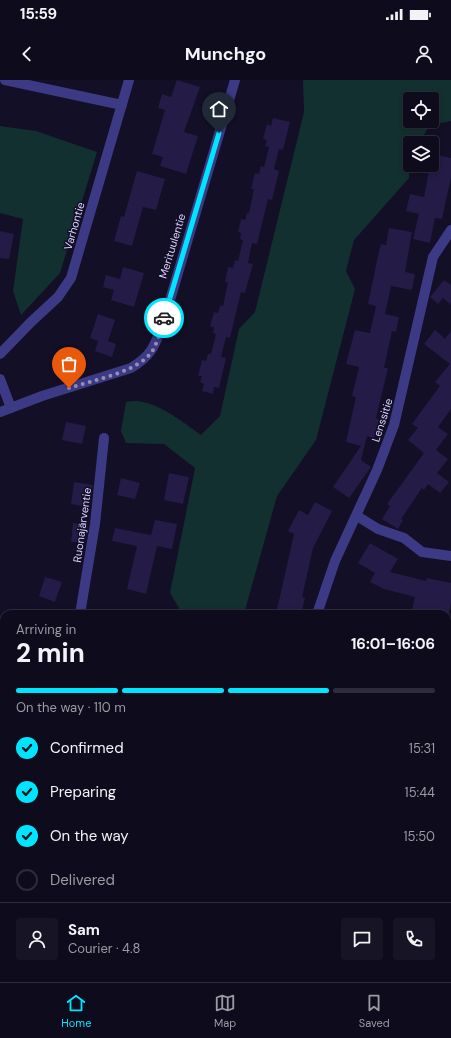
<!DOCTYPE html>
<html lang="en">
<head>
<meta charset="utf-8">
<style>
	body { margin:0; font-family:"DM Sans",sans-serif; background:#171425; color:#f1f3f6; height:100vh; display:flex; flex-direction:column; font-size:15px; white-space:nowrap }
	* { box-sizing:border-box; margin:0 }
	p { font-size:13px; color:#9b9ba3 }
	.icon { flex:none; width:22px; height:22px; fill:none; stroke:currentColor; stroke-width:2; stroke-linecap:round; stroke-linejoin:round }
	.map { position:relative; flex:1; overflow:hidden }
	.details { position:absolute; left:0px; top:530px; width:451px; height:372px; display:flex; flex-direction:column; background:#0e0b1c; border-radius:12px 12px 0 0; box-shadow:0 2px 6px #0003,0 0 0 1px #2e2b3b }
	.details>* { flex:none }
	.fabs { position:absolute; left:403px; top:12px; display:grid; gap:8px }
	.fabs a { display:grid; place-items:center; width:36px; height:36px; border-radius:4px; background:#0e0b1c; box-shadow:0 2px 6px #0003,0 0 0 1px #2e2b3b; font-size:20px }
	.pin { position:absolute; display:grid; place-items:center; width:34px; height:34px; color:#fff; margin:-41px -17px; border-radius:50% 50% 50% 0; rotate:-45deg; box-shadow:0 0 4px #0007 }
	.pin .icon { rotate:45deg }
	.courier { position:absolute; display:grid; place-items:center; width:40px; height:40px; margin:-20px; border:3px solid #00e5ff; border-radius:50%; background:#fff; color:#222; box-shadow:0 1px 5px #0007 }
	.headline em { font-style:normal; font-weight:700 }
	.headline div { display:flex; flex-direction:column-reverse }
	.headline { display:flex; align-items:center; justify-content:space-between; height:68px; padding:0 16px }
	h1 { font-size:26px; font-weight:700; line-height:30px }
	.bar { display:grid; grid-template-columns:repeat(4,1fr); gap:6px 4px; align-content:center; height:48px; padding:0 16px }
	.bar i { height:5px; border-radius:3px; background:#2e2b3b }
	.bar .current { background:#00e5ff }
	.bar p { grid-column:span 4 }
	.line { display:flex; align-items:center; gap:10px; padding:0 16px; border-top:1px solid #2e2b3b }
	.line div { flex:1 }
	.round { display:grid; place-items:center; flex:none; width:42px; height:42px; border-radius:4px; background:#171425 }
	ol { padding:0 16px; list-style:none }
	li { display:flex; align-items:center; gap:12px; height:44px }
	li p { margin-inline-start:auto }
	li .icon { padding:4px; border-radius:50%; background:#00e5ff; color:#111; stroke-width:4 }
	li:last-child { color:#9b9ba3 }
	li i { width:22px; height:22px; border:2px solid #2e2b3b; border-radius:50% }
	.status { display:flex; justify-content:space-between; align-items:center; height:28px; padding:0 20px; background:#0e0b1c; direction:ltr }
	.status svg { height:11px; fill:currentColor }
	header { display:flex; justify-content:space-between; align-items:center; height:52px; padding:0 16px; background:#0e0b1c; font-size:18px; font-weight:700 }
	.tab-bar { display:flex; justify-content:space-around; align-items:center; height:56px; border-top:1px solid #2e2b3b; background:#0e0b1c; font-size:11px; color:#9b9ba3 }
	.tab-bar a { display:grid; justify-items:center; gap:2px }
	.tab-bar .current { color:#00e5ff }
	.map>svg:first-child { display:block }
</style>
</head>
<body>
<div class="status"><b>15:59</b><svg viewBox="0 0 49 12"><path d="M0 12V9h3v3zM5 12V6h3v6zM10 12V3h3v9zM15 12V0h3v12zM26 1h20v11H26zM47 4h2v5h-2z"/></svg></div>
<header><svg class="icon" aria-label="back" viewBox="0 0 24 24"><path d="M15 5l-7 7 7 7"/></svg>Munchgo<svg class="icon" aria-label="person" viewBox="0 0 24 24"><circle cx="12" cy="8" r="4"/><path d="M4 21q1-7 8-7t8 7"/></svg></header>
<div class="map">
<svg width="451" height="902" viewBox="0 0 451 902">
	<rect width="100%" height="100%" fill="#130f26"/>
	<g fill="#12302f" fill-rule="evenodd">
		<path d="M303 0H451V41L430 45 419 63H410L409 98 354 160 346 191 355 209 316 360 277 416 244 534H178L179 528 170 513 195 388 164 364 126 363 121 351 126 322C151 316 181 341 201 355L220 336 239 249 255 232 304 32ZM410 19H432V41H410Z"/>
		<polygon points="0,46 36,51 97,72 60,193 21,235 13,211 23,139 0,133"/>
		<polygon points="83,898 224,898 223,902 82,902"/>
	</g>
	<g fill="#241b47">
		<polygon points="177,0 200,7 184,52 198,56 186,94 160,86 163,77 152,74 165,30 158,28 162,14 171,17"/>
		<polygon points="273,38 290,42 283,70 279,69 274,89 279,91 272,120 268,119 257,164 252,163 248,183 253,184 245,213 241,212 230,258 226,257 221,277 226,278 219,308 214,307 213,314 202,311 204,304 200,302 202,296 198,296 202,280 206,281 208,274 211,274 216,254 213,253 214,247 210,246 214,232 218,233 220,226 223,226 228,202 225,202 228,187 233,188 235,180 238,181 243,160 240,159 241,153 238,152 241,139 245,140 247,133 249,133 254,109 251,109 255,93 259,94 261,86 264,87 269,67 265,66 267,60 263,59 267,44 271,46"/>
		<polygon points="438,75 451,78 451,97 442,139 435,138 430,163 413,159 419,134 406,131 410,114 424,117 430,85 434,84 435,77 438,78"/>
		<polygon points="137,91 165,99 156,130 143,127 132,166 114,161 121,136 124,137"/>
		<polygon points="389,148 412,152 405,192 415,194 412,210 391,206 385,234 399,237 396,252 392,251 384,288 388,288 376,338 379,339 374,358 367,356 361,380 371,387 349,418 333,407 361,366 346,362 356,317 352,316 359,287 346,284 355,250 370,253 376,226 368,224 379,171 381,164 386,165"/>
		<polygon points="0,151 14,154 9,179 0,178"/>
		<polygon points="123,187 144,193 134,227 111,220 114,210 103,207 106,195 120,199"/>
		<polygon points="444,200 451,205 451,225 443,218 438,224 430,217"/>
		<polygon points="98,234 115,240 108,261 116,264 112,277 95,271 98,261 90,258"/>
		<polygon points="435,250 445,259 451,251 451,329 438,347 448,354 436,370 448,379 437,393 449,402 440,413 428,404 424,410 422,408 401,439 403,440 398,449 382,439 390,426 387,424 424,373 408,360 418,348 412,344 440,306 435,302 450,284 424,264"/>
		<polygon points="66,342 86,346 82,364 62,360"/>
		<polygon points="169,393 189,397 183,424 164,420"/>
		<polygon points="121,398 140,403 135,419 117,415"/>
		<polygon points="74,402 93,405 89,427 71,424"/>
		<polygon points="315,422 332,431 313,468 302,517 305,518 301,534 276,534 294,454 288,451 299,430 308,435"/>
		<polygon points="155,440 177,444 172,469 157,466 146,514 127,509 137,466 112,461 115,448 151,455"/>
		<polygon points="73,443 88,445 85,463 71,462"/>
		<polygon points="370,463 398,479 390,492 426,501 427,498 451,503 451,523 449,534 411,534 415,517 384,509 370,502 375,493 358,483"/>
		<polygon points="45,497 62,502 55,522 39,516"/>
	</g>
	<g fill="none" stroke-linecap="round" stroke-linejoin="round">
		<g stroke="#3d3a85" stroke-width="10">
			<polyline points="5,0 122,25"/>
			<polyline points="0,274 31,242 58,217 71,198 129,0"/>
			<polyline points="0,299 11,328"/>
			<path d="M0 332 42 316 131 288C151 276 154 267 162 247L235 0"/>
			<polyline points="357,436 378,449 404,458 422,472 451,476"/>
			<polyline points="80,534 95,444 104,358"/>
			<polyline points="317,534 335,481 377,390 394,345 433,177 451,150"/>
			<polyline points="447,677 451,677"/>
			<polyline points="447,889 451,891"/>
			<polyline points="0,897 4,881"/>
		</g>
	</g>
	<g fill="none" stroke-linecap="round" stroke-linejoin="round">
		<path stroke="#948fb3" stroke-width="4" stroke-dasharray="0 7.2" d="M69 308C93 300 140 292 153 270 158 261 161 248 164 238"/>
		<polyline stroke="#00e5ff" stroke-width="5" points="164,238 219,53"/>
	</g>
	<g text-anchor="middle" dominant-baseline="central" stroke-width="3" stroke-linejoin="round" paint-order="stroke">
		<g font-size="11" fill="#d9d4ff" stroke="#130f26">
			<text transform="translate(74 146) rotate(-74)">Varhontie</text>
			<text transform="translate(172 166) rotate(-73)">Merituulentie</text>
			<text transform="translate(382 340) rotate(-72)">Lenssitie</text>
			<text transform="translate(82 445) rotate(-82)">Ruonajärventie</text>
		</g>
	</g>
</svg>
<div class="fabs">
<a><svg class="icon" aria-label="locate" viewBox="0 0 24 24"><circle cx="12" cy="12" r="6"/><path d="M12 2v4M12 18v4M2 12h4M18 12h4"/></svg></a>
<a><svg class="icon" aria-label="layers" viewBox="0 0 24 24"><path d="M12 4l9 5-9 5-9-5zM3 14l9 5 9-5"/></svg></a>
</div>
<div class="pin" style="left:69px;top:308px;background:#ea580c"><svg class="icon" aria-label="bag" viewBox="0 0 24 24"><path d="M5 8h14l-1 12H6zM9 8a3 3 0 0 1 6 0"/></svg></div>
<div class="pin" style="left:219px;top:53px;background:#1f2937"><svg class="icon" aria-label="home" viewBox="0 0 24 24"><path d="M3 11l9-7 9 7M6 9v11h12V9"/></svg></div>
<div class="courier" style="left:164px;top:238px"><svg class="icon" aria-label="car" viewBox="0 0 24 24"><path d="M5 17H2v-5l4-1 3-4h7l3 4 3 1v5h-3M9 17h6M6 11h13"/><circle cx="7" cy="17" r="2"/><circle cx="17" cy="17" r="2"/></svg></div>
<section class="details">
<div class="headline"><div><h1>2 min</h1><p>Arriving in</p></div><em>16:01–16:06</em></div>
<div class="bar"><i class="current"></i><i class="current"></i><i class="current"></i><i></i><p>On the way · 110 m</p></div>
<ol>
<li><svg class="icon" aria-label="check" viewBox="0 0 24 24"><path d="M5 12l5 5 9-10"/></svg>Confirmed<p>15:31</p></li>
<li><svg class="icon" aria-label="check" viewBox="0 0 24 24"><path d="M5 12l5 5 9-10"/></svg>Preparing<p>15:44</p></li>
<li><svg class="icon" aria-label="check" viewBox="0 0 24 24"><path d="M5 12l5 5 9-10"/></svg>On the way<p>15:50</p></li>
<li><i></i>Delivered</li>
</ol>
<div class="line" style="height:72px"><a class="round"><svg class="icon" aria-label="person" viewBox="0 0 24 24"><circle cx="12" cy="8" r="4"/><path d="M4 21q1-7 8-7t8 7"/></svg></a><div><b>Sam</b><p>Courier · 4.8</p></div><a class="round"><svg class="icon" aria-label="chat" viewBox="0 0 24 24"><path d="M4 5h16v11H9l-5 4z"/></svg></a><a class="round"><svg class="icon" aria-label="phone" viewBox="0 0 24 24"><path d="M5 4h4l2 5-3 2q2 4 5 5l2-3 5 2v4C11 20 4 13 5 4z"/></svg></a></div>
</section>
</div>
<nav class="tab-bar">
<a class="current"><svg class="icon" aria-label="home" viewBox="0 0 24 24"><path d="M3 11l9-7 9 7M6 9v11h12V9"/></svg>Home</a>
<a><svg class="icon" aria-label="map" viewBox="0 0 24 24"><path d="M3 6l6-2 6 2 6-2v14l-6 2-6-2-6 2zM9 4v14M15 6v14"/></svg>Map</a>
<a><svg class="icon" aria-label="saved" viewBox="0 0 24 24"><path d="M7 4h10v16l-5-4-5 4z"/></svg>Saved</a>
</nav>
</body>
</html>
